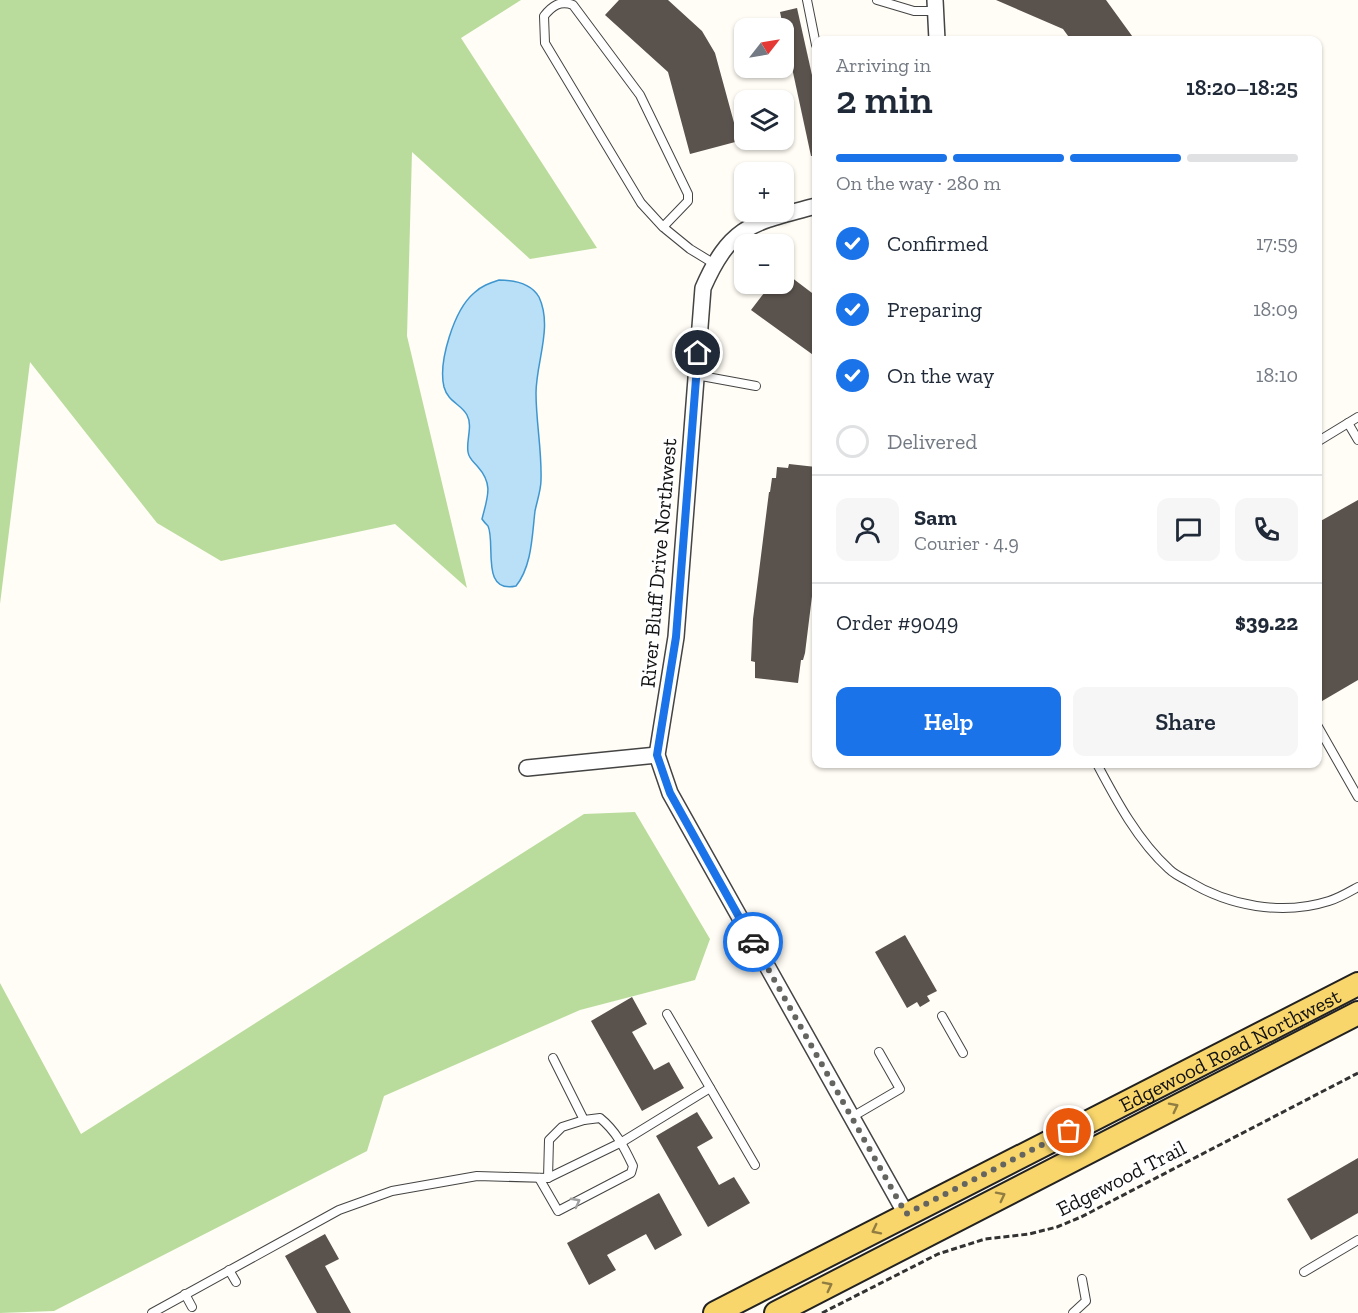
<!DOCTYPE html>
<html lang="en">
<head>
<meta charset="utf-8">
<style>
	body { margin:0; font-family:"Zilla Slab",serif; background:#f6f6f7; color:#1f2937; height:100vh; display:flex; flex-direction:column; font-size:22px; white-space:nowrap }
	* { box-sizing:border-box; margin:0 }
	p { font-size:20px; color:#747a83 }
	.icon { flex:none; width:33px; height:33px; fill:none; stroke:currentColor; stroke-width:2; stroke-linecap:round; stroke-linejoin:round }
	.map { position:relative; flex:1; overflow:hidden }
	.side { position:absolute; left:812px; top:36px; width:510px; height:732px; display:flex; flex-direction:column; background:#fff; border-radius:12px; box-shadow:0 2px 4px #0004 }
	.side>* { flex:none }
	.needle { width:39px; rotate:59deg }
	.buttons { position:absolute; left:734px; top:18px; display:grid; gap:12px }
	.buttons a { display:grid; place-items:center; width:60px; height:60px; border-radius:12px; background:#fff; box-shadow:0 2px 4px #0004; font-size:30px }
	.pin { position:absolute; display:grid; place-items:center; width:51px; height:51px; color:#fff; margin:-26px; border:3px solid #fff; border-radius:50%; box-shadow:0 2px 6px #0007 }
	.courier { position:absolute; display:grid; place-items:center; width:60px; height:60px; margin:-30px; border:4px solid #1a73e8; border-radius:50%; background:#fff; color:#222; box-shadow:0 2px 8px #0007 }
	.head em { font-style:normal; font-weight:600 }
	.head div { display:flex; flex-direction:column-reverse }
	.head { display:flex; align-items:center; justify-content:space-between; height:102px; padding:0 24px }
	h1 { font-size:39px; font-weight:600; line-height:45px }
	.bar { display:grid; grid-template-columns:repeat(4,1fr); gap:9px 6px; align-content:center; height:72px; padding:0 24px }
	.bar i { height:8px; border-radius:4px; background:#e0e1e3 }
	.bar .active { background:#1a73e8 }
	.bar p { grid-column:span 4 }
	.line { display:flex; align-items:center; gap:15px; padding:0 24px; border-top:2px solid #e0e1e3 }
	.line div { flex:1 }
	.round { display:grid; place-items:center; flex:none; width:63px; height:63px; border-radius:12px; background:#f6f6f7 }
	ol { padding:0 24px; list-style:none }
	li { display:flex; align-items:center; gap:18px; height:66px }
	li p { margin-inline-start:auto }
	li .icon { padding:6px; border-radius:50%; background:#1a73e8; color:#fff; stroke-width:4 }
	li:last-child { color:#747a83 }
	li i { width:33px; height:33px; border:3px solid #e0e1e3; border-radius:50% }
	.button { display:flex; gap:12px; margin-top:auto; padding:12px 24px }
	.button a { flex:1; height:69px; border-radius:12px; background:#1a73e8; color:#fff; font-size:24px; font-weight:600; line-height:69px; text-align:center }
	.button a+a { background:#f6f6f7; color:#1f2937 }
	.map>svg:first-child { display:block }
</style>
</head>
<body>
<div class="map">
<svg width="1358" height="1313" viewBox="0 0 1358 1313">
	<rect width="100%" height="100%" fill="#fffdf5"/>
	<g fill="#b9dc9c">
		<polygon points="0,0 521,0 461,38 597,248 530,259 412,152 407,336 467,588 395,524 221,561 157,523 30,362 0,604"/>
		<polygon points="635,812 710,939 695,980 580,1010 384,1096 367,1151 54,1311 0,1313 0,983 81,1134 584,814"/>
	</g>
	<path fill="#b9e0f7" stroke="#3f96cf" stroke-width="1.5" d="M499 280C513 280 531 283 539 297 553 327 536 362 536 393 536 422 542 451 541 480 541 490 537 501 535 511 532 536 532 566 516 586 480 594 496 543 488 526 486 524 484 522 482 519 487 498 494 485 478 467 474 462 469 459 468 452 466 440 473 426 467 415 461 404 448 402 444 387 438 362 454 310 474 293 481 286 490 283 499 280Z"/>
	<g fill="#5a524d">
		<polygon points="619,0 668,0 702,31 715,53 739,141 690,154 668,72 605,15"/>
		<polygon points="996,0 1106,0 1135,40 1071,40 1063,29"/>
		<polygon points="797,8 816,93 816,156 811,156 780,12"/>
		<polygon points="783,271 816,296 816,357 751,310 771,284 783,284"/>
		<polygon points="789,464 816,467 816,581 814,580 805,653 803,660 801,660 798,683 755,678 755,662 751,661 753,619 769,492 770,492 772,478 776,478 777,467 788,468"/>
		<polygon points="1358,500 1358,680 1317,704 1317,523"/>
		<polygon points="905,935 937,991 927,996 930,1001 920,1007 917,1002 907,1008 875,952"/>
		<polygon points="632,997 647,1024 632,1032 654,1070 669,1062 684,1088 642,1111 591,1021"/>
		<polygon points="697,1112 713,1138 697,1147 719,1185 734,1177 750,1203 708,1227 656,1136"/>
		<polygon points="1358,1158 1358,1213 1311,1240 1287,1199"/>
		<polygon points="659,1193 682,1235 655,1250 646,1234 607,1255 616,1270 589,1285 567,1243"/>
		<polygon points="325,1234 339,1259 325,1266 351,1313 317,1313 285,1256"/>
	</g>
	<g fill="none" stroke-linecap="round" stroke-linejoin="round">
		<defs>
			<g id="lane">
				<polyline points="807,0 816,45"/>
				<polyline points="877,0 914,11 934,11"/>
				<path d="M663 227 688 201V194L640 95 573 5C560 0 552 6 544 16L545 43 641 203 663 227 690 249 713 263"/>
				<polyline points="696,375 756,386"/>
				<polyline points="1348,423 1358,440"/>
				<polyline points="1317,442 1358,417"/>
				<polyline points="1317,725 1358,797"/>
				<path d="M1097 764C1116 800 1138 841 1169 869 1174 874 1182 878 1188 881 1229 906 1282 916 1329 901 1339 898 1349 892 1358 887"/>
				<polyline points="667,1014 755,1165"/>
				<polyline points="942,1016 963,1053"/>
				<polyline points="852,1117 900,1089 879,1052"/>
				<path d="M539 1178 558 1211 631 1173 633 1166C624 1147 616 1131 600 1118L584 1120 553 1058"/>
				<polyline points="548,1178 549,1140 562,1127 584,1120"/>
				<polyline points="229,1270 236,1282"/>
				<polyline points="1304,1272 1358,1240"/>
				<polyline points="185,1294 192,1307"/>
				<polyline points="152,1313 339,1210 392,1191 477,1176 548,1178 622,1142 710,1088"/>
				<polyline points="1073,1313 1086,1301 1082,1279"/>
			</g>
			<g id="street">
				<polyline points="935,0 937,40"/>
				<path d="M816 206C753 223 731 224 703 288L676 637 657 755 670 793 906 1214"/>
				<polyline points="527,768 657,755"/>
			</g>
			<g id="primary">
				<path id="s1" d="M715 1313 1358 984"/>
				<polyline points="776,1313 1358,1013"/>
			</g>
		</defs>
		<use href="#lane" stroke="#444" stroke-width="10"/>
		<use href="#street" stroke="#444" stroke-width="18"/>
		<use href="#primary" stroke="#222" stroke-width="26"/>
		<polyline stroke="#333" stroke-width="3" stroke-dasharray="6 3" stroke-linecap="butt" points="822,1313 938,1254 985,1239 1029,1234 1057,1227 1081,1217 1358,1073"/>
		<use href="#lane" stroke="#fff" stroke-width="8"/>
		<use href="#street" stroke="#fff" stroke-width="15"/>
		<use href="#primary" stroke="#f9d66b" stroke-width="22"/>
	</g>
	<defs><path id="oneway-chevron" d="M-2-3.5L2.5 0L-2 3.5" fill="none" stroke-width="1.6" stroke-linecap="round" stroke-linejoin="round" transform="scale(1.5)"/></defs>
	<g stroke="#917d42">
		<use href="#oneway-chevron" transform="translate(1174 1107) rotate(-27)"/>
		<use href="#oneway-chevron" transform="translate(1001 1196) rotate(-27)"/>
		<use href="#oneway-chevron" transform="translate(876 1230) rotate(153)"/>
		<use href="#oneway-chevron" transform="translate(828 1286) rotate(-27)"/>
	</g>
	<use stroke="#a0a0a0" href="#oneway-chevron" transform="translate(576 1202) rotate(-28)"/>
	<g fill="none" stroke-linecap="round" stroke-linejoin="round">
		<polyline stroke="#646461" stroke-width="6" stroke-dasharray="0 10.8" points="753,942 906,1214 1069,1131"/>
		<polyline stroke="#1a73e8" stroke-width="8" points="698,353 676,637 657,755 670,793 753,942"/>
	</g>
	<g text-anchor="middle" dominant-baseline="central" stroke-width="6" stroke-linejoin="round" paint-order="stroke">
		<g font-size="21" fill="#111" stroke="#fff">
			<text transform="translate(658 563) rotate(-85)">River Bluff Drive Northwest</text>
			<text stroke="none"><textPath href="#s1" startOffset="578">Edgewood Road Northwest</textPath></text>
			<text transform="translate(1121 1178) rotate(-27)">Edgewood Trail</text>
		</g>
	</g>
</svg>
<div class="buttons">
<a><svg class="needle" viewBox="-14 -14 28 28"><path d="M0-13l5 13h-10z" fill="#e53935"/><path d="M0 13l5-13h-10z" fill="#747a83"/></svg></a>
<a><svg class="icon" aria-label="layers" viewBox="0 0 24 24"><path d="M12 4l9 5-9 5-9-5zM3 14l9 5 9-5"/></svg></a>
<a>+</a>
<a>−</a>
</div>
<div class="pin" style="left:1069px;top:1131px;background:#ea580c"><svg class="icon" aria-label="bag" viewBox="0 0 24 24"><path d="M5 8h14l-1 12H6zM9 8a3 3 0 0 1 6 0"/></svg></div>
<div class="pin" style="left:698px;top:353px;background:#1f2937"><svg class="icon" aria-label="home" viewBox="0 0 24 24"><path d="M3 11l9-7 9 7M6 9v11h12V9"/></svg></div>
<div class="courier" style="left:753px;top:942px"><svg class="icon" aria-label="car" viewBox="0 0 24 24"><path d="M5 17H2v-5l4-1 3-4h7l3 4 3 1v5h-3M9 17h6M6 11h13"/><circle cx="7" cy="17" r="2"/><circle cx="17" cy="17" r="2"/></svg></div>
<section class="side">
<div class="head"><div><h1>2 min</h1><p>Arriving in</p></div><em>18:20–18:25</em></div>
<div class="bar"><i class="active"></i><i class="active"></i><i class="active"></i><i></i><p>On the way · 280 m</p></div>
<ol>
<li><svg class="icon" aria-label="check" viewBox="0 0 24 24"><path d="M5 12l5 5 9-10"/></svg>Confirmed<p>17:59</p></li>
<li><svg class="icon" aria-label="check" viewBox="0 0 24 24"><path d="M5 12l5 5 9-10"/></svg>Preparing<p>18:09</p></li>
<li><svg class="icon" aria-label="check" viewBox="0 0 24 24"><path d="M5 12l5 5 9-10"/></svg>On the way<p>18:10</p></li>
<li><i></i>Delivered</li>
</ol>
<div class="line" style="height:108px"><a class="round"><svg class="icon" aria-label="person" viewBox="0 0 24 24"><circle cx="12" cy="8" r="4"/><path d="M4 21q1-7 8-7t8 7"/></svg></a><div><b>Sam</b><p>Courier · 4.9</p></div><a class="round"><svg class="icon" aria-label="chat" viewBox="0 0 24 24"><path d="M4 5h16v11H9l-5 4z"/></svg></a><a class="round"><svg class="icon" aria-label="phone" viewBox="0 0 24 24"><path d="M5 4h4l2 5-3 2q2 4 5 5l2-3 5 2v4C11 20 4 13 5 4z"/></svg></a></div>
<div class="line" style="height:78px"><div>Order #9049</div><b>$39.22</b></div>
<div class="button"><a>Help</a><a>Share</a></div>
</section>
</div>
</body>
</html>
